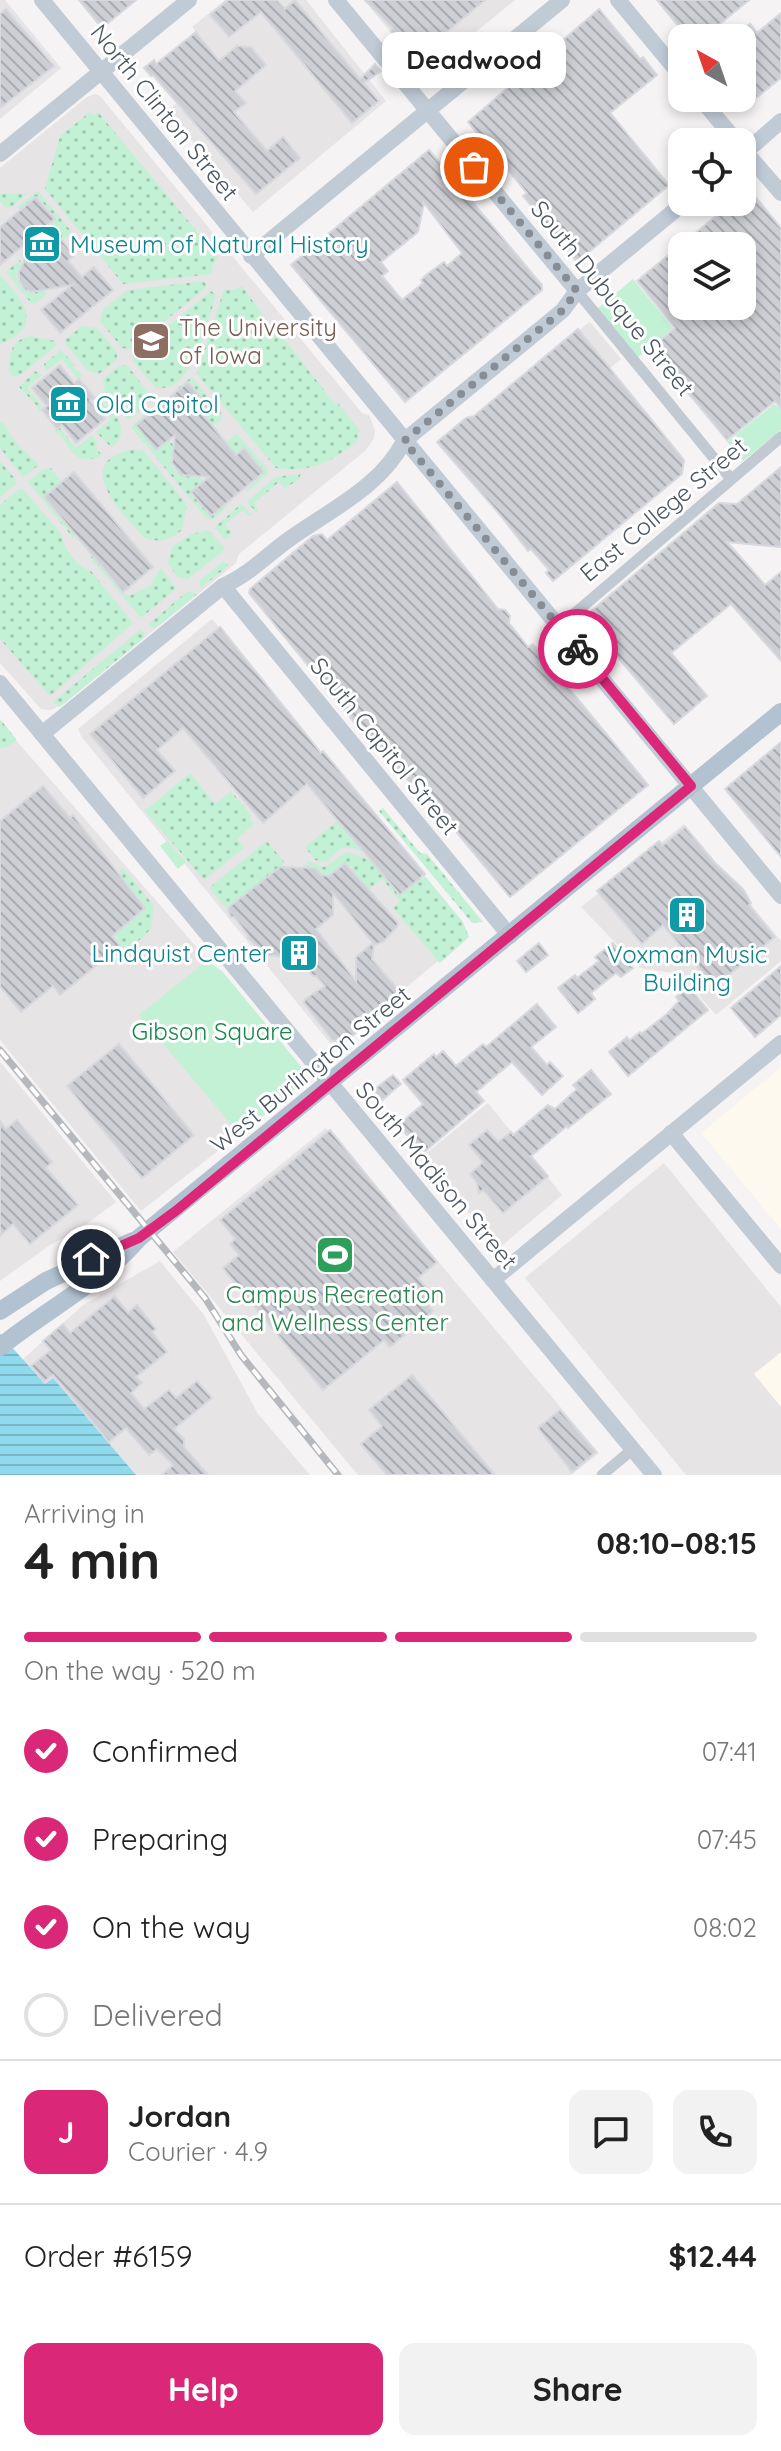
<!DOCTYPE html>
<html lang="en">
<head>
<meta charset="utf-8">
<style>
	body { margin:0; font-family:Quicksand,sans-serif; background:#f2f2f2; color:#222; height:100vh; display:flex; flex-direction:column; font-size:30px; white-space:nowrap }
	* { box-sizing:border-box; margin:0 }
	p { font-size:26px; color:#767676 }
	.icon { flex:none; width:44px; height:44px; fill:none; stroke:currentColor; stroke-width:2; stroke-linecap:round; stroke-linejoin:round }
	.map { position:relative; height:1475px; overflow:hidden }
	.drawer { display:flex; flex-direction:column; background:#fff; flex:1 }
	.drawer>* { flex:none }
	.needle { width:52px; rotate:320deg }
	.fabs { position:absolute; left:668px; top:24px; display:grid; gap:16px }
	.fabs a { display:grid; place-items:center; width:88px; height:88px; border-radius:16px; background:#fff; box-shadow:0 4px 12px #0003; font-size:40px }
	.pin { position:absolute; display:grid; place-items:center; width:68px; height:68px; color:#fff; margin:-34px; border:4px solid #fff; border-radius:50%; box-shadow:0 2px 8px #0007 }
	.courier { position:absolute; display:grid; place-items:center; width:80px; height:80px; margin:-40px; border:6px solid #db2777; border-radius:50%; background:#fff; color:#222; box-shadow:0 2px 10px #0007 }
	.bubble { position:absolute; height:56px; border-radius:16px; background:#fff; box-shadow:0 4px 12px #0003; font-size:26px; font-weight:800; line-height:56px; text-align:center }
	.overview em { font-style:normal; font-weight:800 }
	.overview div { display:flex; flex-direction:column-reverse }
	.overview { display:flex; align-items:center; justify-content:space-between; height:136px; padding:0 24px }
	h1 { font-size:52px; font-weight:800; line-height:60px }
	.bar { display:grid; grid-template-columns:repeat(4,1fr); gap:12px 8px; align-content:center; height:96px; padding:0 24px }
	.bar i { height:10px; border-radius:6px; background:#e0e0e0 }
	.bar .selected { background:#db2777 }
	.bar p { grid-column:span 4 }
	.line { display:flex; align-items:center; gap:20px; padding:0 24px; border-top:2px solid #e0e0e0 }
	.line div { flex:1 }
	.round { display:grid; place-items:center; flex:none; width:84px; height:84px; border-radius:16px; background:#f2f2f2 }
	ol { padding:0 24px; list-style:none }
	li { display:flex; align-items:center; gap:24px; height:88px }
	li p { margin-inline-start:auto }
	li .icon { padding:8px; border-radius:50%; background:#db2777; color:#fff; stroke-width:4 }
	li:last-child { color:#767676 }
	li i { width:44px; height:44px; border:4px solid #e0e0e0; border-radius:50% }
	.cta { display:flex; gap:16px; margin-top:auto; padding:16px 24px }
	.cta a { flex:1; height:92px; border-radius:16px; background:#db2777; color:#fff; font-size:32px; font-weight:800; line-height:92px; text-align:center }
	.cta a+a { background:#f2f2f2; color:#222 }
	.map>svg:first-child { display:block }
</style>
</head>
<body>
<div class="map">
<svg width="781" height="1475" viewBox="0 0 781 1475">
	<defs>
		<pattern id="grass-dots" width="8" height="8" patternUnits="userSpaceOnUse" patternTransform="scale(2)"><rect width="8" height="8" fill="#c3f1d5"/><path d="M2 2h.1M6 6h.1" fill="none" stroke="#a0c6b0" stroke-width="1.8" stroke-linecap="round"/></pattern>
		<pattern id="water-rules" width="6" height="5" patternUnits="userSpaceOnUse" patternTransform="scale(2)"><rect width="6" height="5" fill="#90daee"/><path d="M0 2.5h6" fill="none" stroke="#78b4c4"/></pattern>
		<pattern id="building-back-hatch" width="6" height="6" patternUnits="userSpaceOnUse" patternTransform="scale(2)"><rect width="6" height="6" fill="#cdcfd5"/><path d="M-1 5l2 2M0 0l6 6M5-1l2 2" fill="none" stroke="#a8abb0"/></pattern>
	</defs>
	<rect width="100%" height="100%" fill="#f5f3f3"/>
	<g fill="#fdf9ef">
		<polygon points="781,1067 781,1229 701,1133"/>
		<polygon points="781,1352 781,1407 753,1374"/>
	</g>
	<g fill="#e6e4e5">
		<polygon points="0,0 5,0 61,68 0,119"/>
		<polygon points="225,0 306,0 386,101 253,212 167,111 223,66 192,27"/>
		<polygon points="364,0 515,0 425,74"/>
		<polygon points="95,94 100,96 362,413 369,415 375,430 374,438 366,450 239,554 236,563 65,703 51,710 41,709 0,663 0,168 87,97"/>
		<polygon points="590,322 621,359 577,395 544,356"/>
		<polygon points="212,619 462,927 459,944 333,1047 81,736 78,729"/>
		<polygon points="0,722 304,1070 304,1080 293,1092 141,1211 0,1040"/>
		<polygon points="684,824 781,941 781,961 716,1015 680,974 640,968 581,907"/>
		<polygon points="0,1062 116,1202 81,1228 50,1245 0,1281"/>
		<polygon points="488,1103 562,1195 498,1249 423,1156"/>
		<polygon points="326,1128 599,1453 571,1475 358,1475 173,1252"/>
		<polygon points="664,1163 781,1307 781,1352 754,1374 781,1407 781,1475 686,1475 525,1278"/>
		<polygon points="160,1261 204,1315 258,1414 310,1475 136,1475 53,1379 45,1385 22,1360 83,1305"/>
	</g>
	<g fill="url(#grass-dots)">
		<polygon points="90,112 94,116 98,112 218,257 212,267 212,274 123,284 45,189 60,136"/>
		<polygon points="36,192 40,193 71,231 71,235 57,242 46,229 57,219 37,196 20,209 17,207"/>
		<polygon points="28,193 10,208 5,207 0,201 0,194"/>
		<polygon points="20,260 22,264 17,276 21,287 28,292 44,290 47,294 35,304 31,303 6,272"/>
		<path d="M0 275C23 300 46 326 0 344Z"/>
		<polygon points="204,281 207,287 130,349 122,348 100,321 103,309 128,290"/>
		<path d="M242 286 270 325 272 324 335 404 338 403 360 431 357 435 359 439C333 461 313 473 276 468L197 374 224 289 234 290Z"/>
		<path d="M211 291 216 295C207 322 194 393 156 388L133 361 134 354Z"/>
		<polygon points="82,326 97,328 117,353 117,360 99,374 87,370 65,343 65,340"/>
		<path d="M30 336 55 341 56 346 20 375 14 377 9 372C9 354 11 340 30 336Z"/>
		<polygon points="61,350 75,365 73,367 83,375 78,379 62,359 46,371 44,364"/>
		<polygon points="120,365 128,366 150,395 145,406 128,420 105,392 103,379"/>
		<polygon points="35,371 42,375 27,388 43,408 39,412 38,407 19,387"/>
		<polygon points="192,377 222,414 220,422 208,427 197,417 210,406 189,381 168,395"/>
		<path d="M99 393 105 406 108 405C119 418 128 431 114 446H110L96 432 111 419 94 399Z"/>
		<polygon points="153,407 136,425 156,451 169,440 175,447 170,460 174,470 185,476 197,474 203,481 190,491 210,516 232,502 214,519 207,519 131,427"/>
		<polygon points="2,421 17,444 39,465 23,477 0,448 0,423"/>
		<path d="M60 428 76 448 92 435 98 443 95 446 101 454 100 457C73 466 70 446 59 433L57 434 53 430Z"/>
		<polygon points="237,434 268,469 267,475 248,491 246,490 265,472 244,447 230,457 222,444"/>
		<path d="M134 449 144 451 187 505 182 530C170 540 158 544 143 537 122 512 69 462 134 449Z"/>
		<polygon points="0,461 16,480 16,484 0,497"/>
		<polygon points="51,468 61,481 43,497 75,536 73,538 28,482 42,470"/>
		<polygon points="301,474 298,480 285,488 279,482 254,503 258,509 257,513 247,502 275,477"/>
		<path d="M19 489H23L62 535C62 548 79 568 91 571L133 623 50 696 0 639V505Z"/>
		<polygon points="241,504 253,516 249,516 243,510 225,524 232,533 225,540 215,527"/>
		<polygon points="208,530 223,546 224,550 188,579 177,577 168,563 173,546 192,534"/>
		<polygon points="92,556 122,593 129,596 150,586 161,568 176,589 141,618 90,558"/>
		<polygon points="224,561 228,566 201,588 199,581"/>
		<polygon points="191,592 197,594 158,626 153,628 149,624 185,593"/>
		<polygon points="140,630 144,633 144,638 62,705 59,707 53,702"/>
		<polygon points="0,719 17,740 7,747 0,748"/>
		<polygon points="190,773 215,804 231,791 252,816 249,818 254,824 237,839 244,848 204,880 145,811"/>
		<polygon points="383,808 420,853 427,854 483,922 472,923 379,811"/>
		<polygon points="337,821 363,852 354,848 341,848 326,862 315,860 305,847"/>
		<polygon points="267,841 285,863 226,908 209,888"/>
		<path d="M348 852 370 860 400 896 425 876 463 922 469 937 440 963 393 908 400 901 382 879 368 890 353 872V868L346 864 329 875 321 874 315 867 303 866 309 861 324 867C334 864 337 855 348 852Z"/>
		<polygon points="123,868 154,906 151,929 112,966 108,966 124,950 115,935 147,908 120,875 120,871"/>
	</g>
	<g fill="#c3f1d5">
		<polygon points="633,279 673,328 637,358 597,309"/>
		<polygon points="774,404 781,409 781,430 743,461 727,442"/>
		<polygon points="167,841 186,862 178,869 160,846"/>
		<polygon points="204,963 210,963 222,971 304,1070 304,1080 298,1087 240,1135 139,1015"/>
	</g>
	<polygon fill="url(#water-rules)" points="0,1334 45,1384 53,1378 136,1475 0,1475"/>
	<g fill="url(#building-back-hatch)" stroke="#d7d9de" stroke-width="2" fill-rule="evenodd">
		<polygon points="79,0 136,0 102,28"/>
		<polygon points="228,0 277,0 285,9 295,0 360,79 375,64 381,71 364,83 379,101 352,123 261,12 229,37 210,15"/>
		<polygon points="365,0 485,0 442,36 447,41 421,67 391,31 393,29"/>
		<polygon points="657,0 749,0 703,38 688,38"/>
		<polygon points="6,9 54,66 0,108 0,14"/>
		<polygon points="599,9 640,59 643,57 657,75 610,113 669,185 577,262 523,196 527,193 468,122"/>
		<polygon points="781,13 781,78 750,103 742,92 742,38 732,38 750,24 757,33"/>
		<polygon points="196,32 219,61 237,46 251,47 266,65 235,91 246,103 234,112 267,151 283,137 300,158 256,194 153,75 151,76 144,68 154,60 156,64"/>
		<path d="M429 150 542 285V290L405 402 291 265ZM424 203 462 253 447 266 444 262 426 275 421 280 423 283 402 300 382 276 388 271 381 262 418 232Z"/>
		<path d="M749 189 781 228V409L775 401 727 440 651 348 675 328 637 281 733 202H742V195ZM682 246H742V306H682Z"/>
		<polygon points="36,197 55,219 42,229 55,245 62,240 74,255 68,261 82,277 94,267 113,290 60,333 41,310 72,285 32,292 25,290 19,280 19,272 37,234 0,265 0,227"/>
		<polygon points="578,329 684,460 682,474 553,581 546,573 549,570 531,549 528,551 501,516 437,442 466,418 474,416"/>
		<polygon points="60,365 74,383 79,379 95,398 90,401 105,419 76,443 62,425 57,429 42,410 47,406 32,388"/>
		<polygon points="188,382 208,406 201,412 236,455 244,448 264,472 211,516 191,492 209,477 181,475 172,463 175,435 156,450 136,425"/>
		<polygon points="781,467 781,547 727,542 765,585 781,572 781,661 731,604 671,653 707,696 674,724 584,617 719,503 737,504"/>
		<polygon points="74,472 153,567 123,592 44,497"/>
		<polygon points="397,482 498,609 505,610 510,616 509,623 528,647 533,644 648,785 510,897 445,818 439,813 437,815 375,740 371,743 249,593 250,589 313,536 322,534 327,540"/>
		<polygon points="220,627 321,753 323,751 425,874 400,895 307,784 263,823 183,728 157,750 175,771 143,798 90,734"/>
		<polygon points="781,742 781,857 725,789"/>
		<polygon points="43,786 70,818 73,815 145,908 112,936 120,946 60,995 53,986 21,1012 0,986 0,821"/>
		<polygon points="685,827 715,863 743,889 751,903 749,905 775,937 714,987 663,925 642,944 597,891 659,841 663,845"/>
		<path d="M345 863 398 923 397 927 383 942 374 945 372 959 395 986H398L401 993 400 997 342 1044 332 1040 304 1003 305 999 325 986 316 976H313L298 958 265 955 248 938V935L234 917H231L228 911 229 907 280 867 315 868 321 875 329 876ZM333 893 373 943 356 957V981L316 929 333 915Z"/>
		<polygon points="539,943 548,955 526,972 517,961"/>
		<polygon points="613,943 633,968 621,977 616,973 591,993 595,999 578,1013 558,988 575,975 577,978 599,961 595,957"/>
		<polygon points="781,966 781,1015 755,1037 731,1008"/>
		<polygon points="689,987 708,1010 628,1076 609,1052 627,1037 630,1040 640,1032 641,1034 667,1014 679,1001 676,997"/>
		<polygon points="537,1004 556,1027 531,1047 547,1065 550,1062 563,1076 542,1095 512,1062 476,1092 484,1101 423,1153 398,1125 423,1104 403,1080 434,1054 436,1057 443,1051 456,1066 483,1044 486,1047"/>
		<polygon points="119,1044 194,1135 142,1178 67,1086"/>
		<polygon points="591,1070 611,1094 568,1128 567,1126 531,1156 548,1176 503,1213 483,1190 479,1193 477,1183 470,1174 483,1162 469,1145 487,1130 498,1142 511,1132 513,1135 548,1105 555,1109 577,1089 573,1085"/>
		<polygon points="393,1075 401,1084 380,1102 372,1091"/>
		<polygon points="17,1120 52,1162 46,1168 78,1205 30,1244 13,1224 0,1236 0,1121 6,1129"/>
		<polygon points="330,1130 437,1262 418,1278 435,1298 427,1304 433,1311 390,1347 384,1340 323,1390 223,1268 239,1255 230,1244 235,1239 220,1220"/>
		<polygon points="115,1296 128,1313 137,1305 156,1329 152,1332 167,1352 136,1377 142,1383 131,1393 144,1409 169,1390 176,1398 197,1381 212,1398 174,1429 184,1439 184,1447 208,1475 162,1475 173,1465 157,1449 149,1455 126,1428 109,1442 53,1375 44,1382 31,1366 51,1350 43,1341 63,1324 70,1333"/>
		<polygon points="412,1375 475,1451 495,1475 387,1475 361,1444 382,1426 369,1410"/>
		<polygon points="560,1410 596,1452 572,1472 538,1428"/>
	</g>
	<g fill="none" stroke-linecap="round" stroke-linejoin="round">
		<g stroke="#c1cad2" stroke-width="11">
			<polyline points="577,291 731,479"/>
			<polyline points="574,614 781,437"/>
			<polyline points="602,1475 633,1449"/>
		</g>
		<g stroke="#c1cbd6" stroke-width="16">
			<polyline points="42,0 781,896"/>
			<polyline points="336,0 577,291"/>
			<polyline points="618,0 682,77"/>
			<polyline points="700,98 737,142"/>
			<polyline points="742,148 781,193"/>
			<polyline points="0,154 189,0"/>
			<polyline points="742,155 781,121"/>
			<polyline points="251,256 562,0"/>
			<polyline points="223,586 510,936"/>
			<polyline points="0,683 654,1475"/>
			<path d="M42 734 223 586C248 575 266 556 288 540 328 511 381 487 404 441L544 326 563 310 577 291 685 202"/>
			<polyline points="671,1133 781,1266"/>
			<polyline points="493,1280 781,1043"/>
		</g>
		<g stroke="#b3c2d1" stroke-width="18">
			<polyline points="0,1311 46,1281 133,1241"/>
			<path d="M0 1347C46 1310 100 1283 139 1238L781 712"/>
		</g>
		<defs>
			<polyline id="rail" points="0,1050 205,1298 241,1355 338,1475"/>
		</defs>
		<use href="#rail" stroke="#b5b8bd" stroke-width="7"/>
		<use href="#rail" stroke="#fff" stroke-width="4" stroke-dasharray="12" stroke-linecap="butt"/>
	</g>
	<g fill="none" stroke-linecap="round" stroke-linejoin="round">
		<polyline stroke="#868d94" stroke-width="8" stroke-dasharray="0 14.4" points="474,167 577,291 563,310 404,441 578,649"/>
		<polyline stroke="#db2777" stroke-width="10" points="91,1259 139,1238 177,1210 691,786 578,649"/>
	</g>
	<defs>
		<symbol id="museum-square" viewBox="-11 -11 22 22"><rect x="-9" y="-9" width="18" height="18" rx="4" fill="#0f9aa8" stroke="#fff"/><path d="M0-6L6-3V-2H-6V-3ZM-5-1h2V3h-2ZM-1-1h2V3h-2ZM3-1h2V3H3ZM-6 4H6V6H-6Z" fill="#fff"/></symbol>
		<symbol id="university-square" viewBox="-11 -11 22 22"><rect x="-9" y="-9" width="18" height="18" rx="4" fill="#8d6e63" stroke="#fff"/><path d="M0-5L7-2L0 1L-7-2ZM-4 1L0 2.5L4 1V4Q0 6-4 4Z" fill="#fff"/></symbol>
		<symbol id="building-square" viewBox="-11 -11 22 22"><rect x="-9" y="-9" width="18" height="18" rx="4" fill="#0f9aa8" stroke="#fff"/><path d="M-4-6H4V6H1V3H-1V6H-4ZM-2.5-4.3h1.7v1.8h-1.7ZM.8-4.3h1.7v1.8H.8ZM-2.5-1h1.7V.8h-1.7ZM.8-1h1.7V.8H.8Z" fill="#fff"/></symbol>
		<symbol id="stadium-square" viewBox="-11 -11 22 22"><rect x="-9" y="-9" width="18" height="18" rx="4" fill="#2e9e5b" stroke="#fff"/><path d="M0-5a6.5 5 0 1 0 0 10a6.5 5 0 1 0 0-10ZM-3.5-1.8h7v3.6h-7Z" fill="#fff"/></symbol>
	</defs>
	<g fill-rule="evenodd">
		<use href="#museum-square" x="20" y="222" width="44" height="44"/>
		<use href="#university-square" x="129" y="319" width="44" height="44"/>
		<use href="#museum-square" x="46" y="382" width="44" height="44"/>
		<use href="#building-square" x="665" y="893" width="44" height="44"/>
		<use href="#building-square" x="277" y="931" width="44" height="44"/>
		<use href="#stadium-square" x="313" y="1233" width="44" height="44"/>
	</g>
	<g text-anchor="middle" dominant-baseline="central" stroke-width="6" stroke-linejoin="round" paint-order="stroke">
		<g font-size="24" fill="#4a5661" stroke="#fff">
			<text transform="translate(165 112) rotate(51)">North Clinton Street</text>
			<text transform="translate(613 298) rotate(51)">South Dubuque Street</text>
			<text transform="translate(663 509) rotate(-40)">East College Street</text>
			<text transform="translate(385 746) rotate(51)">South Capitol Street</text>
			<text transform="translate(310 1069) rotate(-39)">West Burlington Street</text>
			<text transform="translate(437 1175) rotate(50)">South Madison Street</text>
		</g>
		<g font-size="24" fill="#0d838f" stroke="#fff" text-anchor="start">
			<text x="70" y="244">Museum of Natural History</text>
			<text x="96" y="404">Old Capitol</text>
			<text x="271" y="953" text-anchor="end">Lindquist Center</text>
			<text x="687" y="954" text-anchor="middle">Voxman Music<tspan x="687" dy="28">Building</tspan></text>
		</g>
		<g font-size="24" fill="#785e54" stroke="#fff" text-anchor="start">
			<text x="179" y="327">The University<tspan x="179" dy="28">of Iowa</tspan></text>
		</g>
		<g font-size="24" fill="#17864f" stroke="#fff">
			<text x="212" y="1031">Gibson Square</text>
		</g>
		<g font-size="24" fill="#27864d" stroke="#fff">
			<text x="335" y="1294">Campus Recreation<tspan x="335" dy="28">and Wellness Center</tspan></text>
		</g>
	</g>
</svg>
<div class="fabs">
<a><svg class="needle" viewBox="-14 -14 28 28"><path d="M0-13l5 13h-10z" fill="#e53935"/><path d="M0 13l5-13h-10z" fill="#767676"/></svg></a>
<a><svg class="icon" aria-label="locate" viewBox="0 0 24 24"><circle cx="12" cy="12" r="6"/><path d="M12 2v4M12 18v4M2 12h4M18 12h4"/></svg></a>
<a><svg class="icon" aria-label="layers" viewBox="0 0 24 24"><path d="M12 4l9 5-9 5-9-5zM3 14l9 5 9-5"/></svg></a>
</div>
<div class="pin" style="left:474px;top:167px;background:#ea580c"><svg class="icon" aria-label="bag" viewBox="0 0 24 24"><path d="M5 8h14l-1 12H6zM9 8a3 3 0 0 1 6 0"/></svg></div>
<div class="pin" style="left:91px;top:1259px;background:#1f2937"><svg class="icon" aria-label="home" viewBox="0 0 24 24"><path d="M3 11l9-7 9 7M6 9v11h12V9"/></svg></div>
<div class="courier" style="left:578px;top:649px"><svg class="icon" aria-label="bike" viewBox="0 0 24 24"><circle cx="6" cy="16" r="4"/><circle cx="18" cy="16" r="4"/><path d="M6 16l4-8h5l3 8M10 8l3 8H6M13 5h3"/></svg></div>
<div class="bubble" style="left:382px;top:32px;width:184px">Deadwood</div>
</div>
<section class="drawer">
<div class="overview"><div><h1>4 min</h1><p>Arriving in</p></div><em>08:10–08:15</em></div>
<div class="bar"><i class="selected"></i><i class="selected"></i><i class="selected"></i><i></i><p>On the way · 520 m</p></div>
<ol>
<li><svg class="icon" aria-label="check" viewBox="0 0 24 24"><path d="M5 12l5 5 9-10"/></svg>Confirmed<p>07:41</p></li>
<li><svg class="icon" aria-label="check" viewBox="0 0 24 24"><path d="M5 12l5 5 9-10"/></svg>Preparing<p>07:45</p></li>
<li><svg class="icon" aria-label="check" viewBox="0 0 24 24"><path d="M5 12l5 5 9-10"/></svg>On the way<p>08:02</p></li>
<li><i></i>Delivered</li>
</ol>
<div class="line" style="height:144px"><b class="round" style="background:#db2777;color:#fff">J</b><div><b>Jordan</b><p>Courier · 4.9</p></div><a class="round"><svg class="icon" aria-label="chat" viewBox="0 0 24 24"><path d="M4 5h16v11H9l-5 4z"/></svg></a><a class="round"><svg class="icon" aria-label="phone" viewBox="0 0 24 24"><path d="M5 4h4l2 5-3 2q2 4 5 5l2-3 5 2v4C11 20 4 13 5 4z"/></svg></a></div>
<div class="line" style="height:104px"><div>Order #6159</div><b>$12.44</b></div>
<div class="cta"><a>Help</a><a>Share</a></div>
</section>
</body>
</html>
